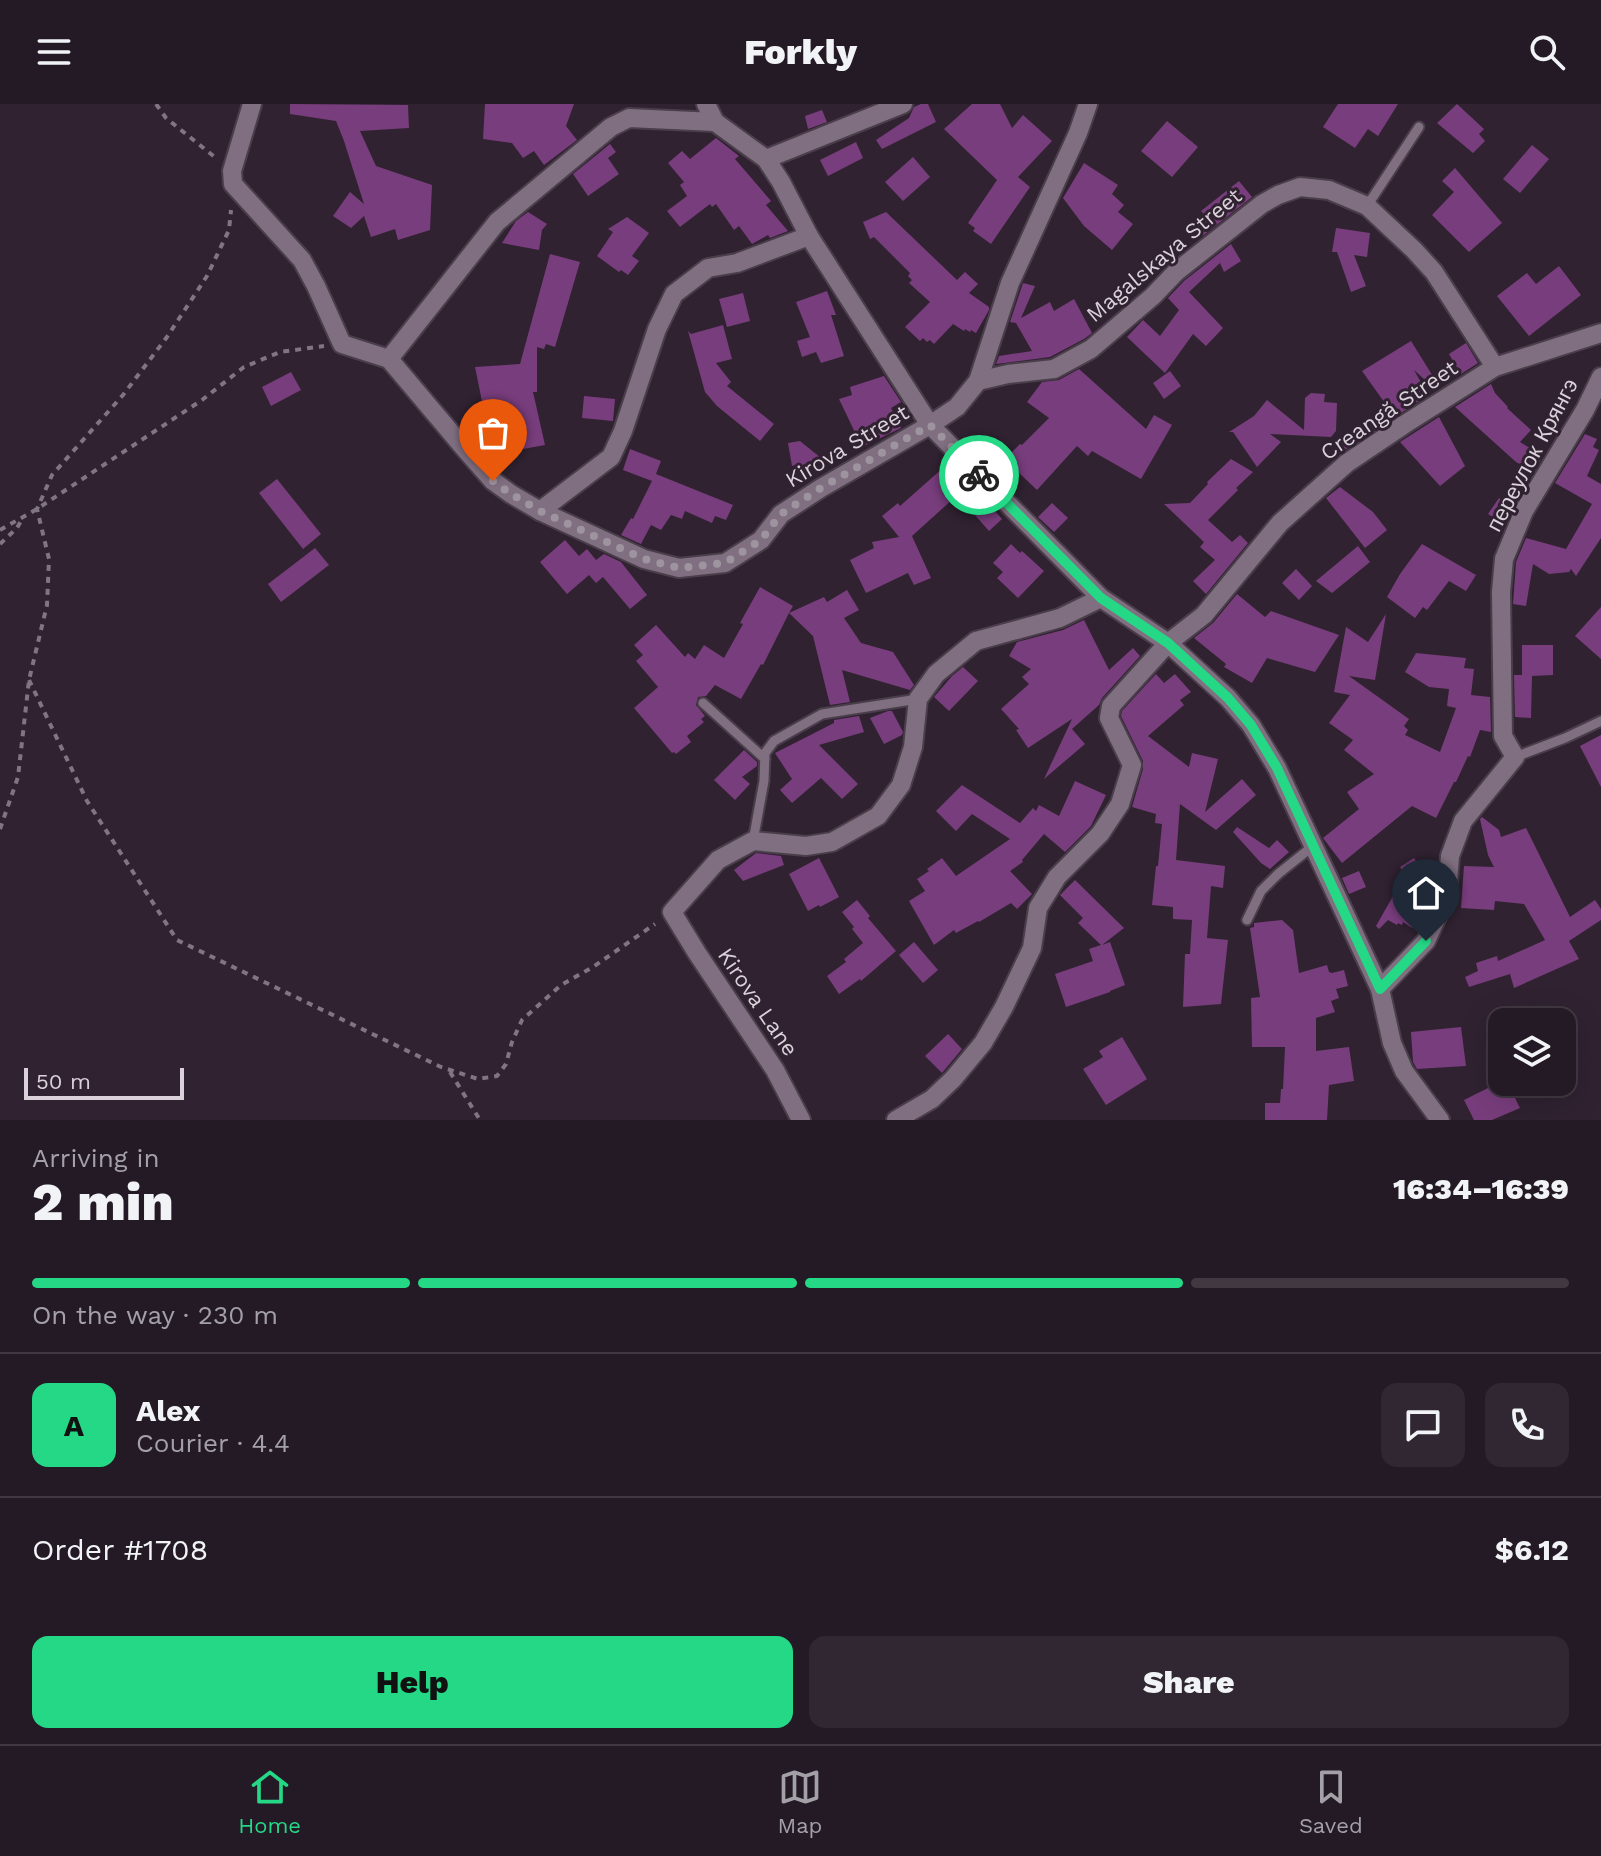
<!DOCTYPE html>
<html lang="en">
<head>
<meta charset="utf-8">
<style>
	body { margin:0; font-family:"Work Sans",sans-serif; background:#302732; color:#f1f3f6; height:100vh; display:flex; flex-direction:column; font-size:30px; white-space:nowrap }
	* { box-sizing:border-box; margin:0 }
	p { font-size:26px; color:#a3a1a7 }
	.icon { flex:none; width:44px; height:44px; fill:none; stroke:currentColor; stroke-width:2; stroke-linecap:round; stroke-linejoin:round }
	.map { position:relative; height:1016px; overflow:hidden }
	.side { display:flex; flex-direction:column; background:#241a25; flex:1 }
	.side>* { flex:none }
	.buttons { position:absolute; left:1488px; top:904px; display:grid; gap:16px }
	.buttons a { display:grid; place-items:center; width:88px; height:88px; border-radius:16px; background:#241a25; box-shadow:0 8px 32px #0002,0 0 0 2px #413842; font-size:40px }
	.scale { position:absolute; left:24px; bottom:20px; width:160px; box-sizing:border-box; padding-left:8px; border:4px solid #dad1da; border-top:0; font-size:22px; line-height:28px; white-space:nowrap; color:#dad1da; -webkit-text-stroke:6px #302231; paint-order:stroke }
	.pin { position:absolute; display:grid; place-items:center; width:68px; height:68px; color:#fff; margin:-82px -34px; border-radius:50% 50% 50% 0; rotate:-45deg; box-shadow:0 0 8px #0007 }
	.pin .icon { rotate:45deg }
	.courier { position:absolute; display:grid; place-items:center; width:80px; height:80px; margin:-40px; border:6px solid #24d886; border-radius:50%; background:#fff; color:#222; box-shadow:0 2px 10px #0007 }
	.summary em { font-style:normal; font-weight:800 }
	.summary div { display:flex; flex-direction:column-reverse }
	.summary { display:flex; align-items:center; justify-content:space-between; height:136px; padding:0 32px }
	h1 { font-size:52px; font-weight:800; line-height:60px }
	.bar { display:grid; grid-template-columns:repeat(4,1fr); gap:12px 8px; align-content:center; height:96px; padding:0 32px }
	.bar i { height:10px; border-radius:6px; background:#413842 }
	.bar .selected { background:#24d886 }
	.bar p { grid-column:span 4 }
	.line { display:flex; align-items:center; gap:20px; padding:0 32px; border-top:2px solid #413842 }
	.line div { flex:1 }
	.round { display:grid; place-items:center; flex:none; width:84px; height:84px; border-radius:16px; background:#302732 }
	.cta { display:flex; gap:16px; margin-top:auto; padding:16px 32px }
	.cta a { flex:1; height:92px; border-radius:16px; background:#24d886; color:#111; font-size:32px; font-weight:800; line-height:92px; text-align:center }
	.cta a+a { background:#302732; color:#f1f3f6 }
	header { display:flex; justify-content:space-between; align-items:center; height:104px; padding:0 32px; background:#241a25; font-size:36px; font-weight:800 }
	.dock { display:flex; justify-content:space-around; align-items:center; height:112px; border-top:2px solid #413842; background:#241a25; font-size:22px; color:#a3a1a7 }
	.dock a { display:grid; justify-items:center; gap:4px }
	.dock .selected { color:#24d886 }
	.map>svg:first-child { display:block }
</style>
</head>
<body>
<header><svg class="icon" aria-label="menu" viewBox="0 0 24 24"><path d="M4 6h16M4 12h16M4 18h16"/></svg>Forkly<svg class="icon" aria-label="search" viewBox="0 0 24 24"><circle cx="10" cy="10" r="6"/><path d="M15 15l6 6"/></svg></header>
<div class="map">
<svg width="1601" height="1016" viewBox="0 0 1601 1016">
	<rect width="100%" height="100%" fill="#302231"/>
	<g fill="#783d7c">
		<polygon points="290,0 408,1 409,24 360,27 376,62 432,81 430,126 398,136 395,125 371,133 364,112 351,124 333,112 350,88 364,100 344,37 336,17 290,10"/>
		<polygon points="485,0 574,0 566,22 577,36 544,61 534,47 523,54 512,39 483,35"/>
		<polygon points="921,0 928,0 936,18 882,45 876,36 909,14 914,3"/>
		<polygon points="972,0 1000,0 1012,24 1023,11 1052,37 1018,73 1030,83 991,140 973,127 975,124 968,119 997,76 944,25"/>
		<polygon points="1338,0 1398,0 1378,32 1368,25 1355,44 1323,23"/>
		<polygon points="1457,0 1484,25 1479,30 1485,37 1473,49 1437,19"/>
		<polygon points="822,6 827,18 808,25 805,12"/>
		<polygon points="1167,17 1198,43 1172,73 1141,47"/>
		<polygon points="716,34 739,52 735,55 771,97 766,101 788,127 770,134 768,131 752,140 739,122 734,126 716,100 712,103 710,100 680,123 667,107 687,92 680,81 684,78 668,59 682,47 690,55"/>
		<polygon points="856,38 863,54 828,72 820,56"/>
		<polygon points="610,40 616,48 608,54 619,70 588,92 573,70"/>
		<polygon points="1532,41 1549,55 1520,89 1503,75"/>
		<polygon points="913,53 930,73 903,97 885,78"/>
		<polygon points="1084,59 1118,81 1112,90 1124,101 1118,108 1133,120 1112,146 1084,122 1063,94"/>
		<polygon points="1455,64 1502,119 1469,148 1432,111 1454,88 1442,77"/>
		<polygon points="1239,77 1252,93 1200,134 1192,124 1206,113 1201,107"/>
		<polygon points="528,108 547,120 542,126 539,146 502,139 516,117"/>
		<polygon points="886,108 957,176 965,168 978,180 969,189 989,203 989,206 976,229 971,226 970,228 965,225 964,227 953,220 934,240 930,236 927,238 923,234 920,237 905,223 930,198 909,179 912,176 908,172 910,169 874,133 870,135 863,118"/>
		<polygon points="627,113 649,129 632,152 639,157 628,171 621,166 619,168 597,152 613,128 608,125"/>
		<polygon points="1336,124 1370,129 1367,153 1354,151 1366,182 1351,188 1337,148 1332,148"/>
		<polygon points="1231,140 1241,157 1224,168 1220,159 1189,188 1223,224 1206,242 1193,230 1165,269 1127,233 1143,216 1160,232 1179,206 1168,194 1184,177"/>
		<polygon points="550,150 580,158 555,243 546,240 544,245 537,243 537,288 533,288 545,341 523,345 518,321 499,325 498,320 490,322 489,316 486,317 475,263 520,260"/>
		<polygon points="1559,162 1581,191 1529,232 1497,192 1527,169 1536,180"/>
		<polygon points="1023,179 1035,182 1021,214 1050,198 1054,207 1074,195 1092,229 1084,235 1050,253 996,260 999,252 1032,247 1016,219 1010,218"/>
		<polygon points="827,187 836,211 831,211 844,252 821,259 816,248 802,253 797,237 810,233 796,198"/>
		<polygon points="743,189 750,217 727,223 719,195"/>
		<polygon points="723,221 732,255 716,259 731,278 727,282 774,320 760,337 717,302 705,288 688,227 691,230"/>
		<polygon points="1411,237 1439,282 1435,285 1414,266 1428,291 1343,347 1337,337 1387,302 1362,267"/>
		<polygon points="1466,239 1478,259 1461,270 1449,250"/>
		<polygon points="1079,265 1146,325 1154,311 1172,321 1141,375 1092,347 1088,352 1077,342 1037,386 1014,364 1018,360 1009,351 1020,340 1022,341 1049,314 1027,298 1042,278 1059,276"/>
		<polygon points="1170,267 1181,282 1164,295 1153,279"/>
		<polygon points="291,268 301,286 271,302 262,283"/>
		<polygon points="884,272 901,298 891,304 901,324 862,343 839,295 852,291 850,283"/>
		<polygon points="1491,280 1495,289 1508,303 1507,304 1531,326 1520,338 1543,352 1534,368 1516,358 1455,303"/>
		<polygon points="1311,289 1325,290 1324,298 1337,299 1336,327 1331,333 1270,330 1281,338 1257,363 1233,328 1229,328 1254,312 1267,296 1304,326 1305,294"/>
		<polygon points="584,292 615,295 613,317 582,314"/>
		<polygon points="1439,313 1465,362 1440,382 1400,338"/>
		<polygon points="1585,330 1597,335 1593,343 1599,346 1587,372 1601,380 1601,434 1576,472 1571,465 1569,468 1549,470 1533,460 1526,502 1513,500 1516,458 1526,434 1566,445 1592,400 1555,379"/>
		<polygon points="800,337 826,358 795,365 795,361 792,362 788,339"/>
		<polygon points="630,345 661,357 656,370 733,401 726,416 715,412 712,419 685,407 682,415 671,411 661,426 651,421 641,440 621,431 631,414 633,415 652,377 623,366"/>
		<polygon points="1231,355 1253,368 1236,384 1238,386 1208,416 1232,438 1240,431 1248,439 1206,490 1193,477 1215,456 1200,443 1204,438 1164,400 1190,399 1208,380 1207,378"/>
		<polygon points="944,363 964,385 912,432 931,474 914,481 908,469 866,489 850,456 874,444 872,438 899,433 882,412 898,399 900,402"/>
		<polygon points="277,375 321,430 303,445 259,389"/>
		<polygon points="1340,383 1373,408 1387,426 1365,444 1326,394"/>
		<polygon points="1499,394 1512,403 1505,421 1488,410"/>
		<polygon points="987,398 1002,415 989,427 974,410"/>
		<polygon points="1052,399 1068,414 1054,428 1038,413"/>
		<polygon points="565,436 579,452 587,445 596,456 604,450 621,458 647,491 630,505 603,473 596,479 589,471 567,490 540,458"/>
		<polygon points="1011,440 1020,449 1022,447 1044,467 1018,494 997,474 1003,468 993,459"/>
		<polygon points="1422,440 1476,471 1466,487 1449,477 1427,506 1423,503 1415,514 1387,493 1400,470"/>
		<polygon points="1358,442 1370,458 1332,489 1316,477"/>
		<polygon points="315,444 329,461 281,498 268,480"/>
		<polygon points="1296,465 1312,482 1299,496 1282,479"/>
		<polygon points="760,483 793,502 789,509 824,493 827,498 847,486 859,506 844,514 861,539 893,548 914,581 910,586 842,566 850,598 830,601 813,532 789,509 763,561 761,560 741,595 715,581 706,592 698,593 696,601 705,612 701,615 704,618 687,632 691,638 676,650 674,648 672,649 634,604 658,583 636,557 643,551 634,541 656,521 685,553 688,549 695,555 704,541 724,554 743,520 740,519"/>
		<polygon points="1237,490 1265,513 1271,507 1339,531 1315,568 1267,554 1252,579 1224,563 1226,560 1194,534 1213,519"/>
		<polygon points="1601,503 1601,555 1575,532"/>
		<polygon points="1386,510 1375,576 1349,572 1409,615 1404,622 1408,626 1405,631 1440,648 1456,604 1447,602 1449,585 1429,583 1405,568 1416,549 1466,554 1464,564 1474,565 1471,591 1490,593 1491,628 1480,626 1470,653 1468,652 1456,678 1454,678 1436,714 1412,702 1342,759 1323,734 1359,705 1347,688 1374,670 1344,646 1353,636 1329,619 1350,591 1334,588 1346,523 1368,538"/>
		<polygon points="1084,516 1109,566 1133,544 1140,552 1102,594 1099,601 1072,625 1085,640 1044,675 1072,615 1028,644 1016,626 1019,625 1001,605 1029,580 1022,573 1031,565 1009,552 1017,538 1063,526"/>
		<polygon points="1522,541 1553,541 1553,571 1532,572 1531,614 1515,613 1514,571 1522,571"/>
		<polygon points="963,563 978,577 949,607 934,593 952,572"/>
		<polygon points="1156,570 1164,579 1175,570 1191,588 1180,596 1184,601 1148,632 1189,663 1192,649 1218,655 1205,708 1242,675 1256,691 1216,726 1180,700 1176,756 1225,762 1223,784 1211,782 1207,834 1228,836 1221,900 1183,903 1185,850 1190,850 1192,816 1173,815 1173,803 1152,801 1156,762 1158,762 1162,720 1155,719 1156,710 1132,703 1143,665 1143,657 1121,612 1122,607"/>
		<polygon points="888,607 892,607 903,628 902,631 884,640 870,614"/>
		<polygon points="859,612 864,628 819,641 858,680 842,695 821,674 792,699 780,686 792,675 775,649 834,619 834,616"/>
		<polygon points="1601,631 1601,683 1580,642"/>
		<polygon points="744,646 757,658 757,662 742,673 750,680 735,696 714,676"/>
		<polygon points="1075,677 1106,691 1091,722 1065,748 1044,730 1022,756 1023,758 1010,767 1032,790 1017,805 1011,799 979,818 978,817 956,829 954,826 934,841 909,797 925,787 917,775 929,767 927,765 942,754 956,772 1010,735 972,710 956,727 936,707 962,681 1020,719 1033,704 1036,707 1039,701 1059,712"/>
		<polygon points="1482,713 1499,726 1501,733 1526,724 1570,813 1595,796 1601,805 1601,816 1569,837 1579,855 1514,884 1510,870 1469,883 1465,873 1478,867 1476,859 1497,852 1498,857 1545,836 1524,800 1495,797 1494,806 1461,804 1464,762 1494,763 1488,751 1480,715"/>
		<polygon points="1237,723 1269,744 1277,736 1289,748 1270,765 1261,759 1233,728"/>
		<polygon points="756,749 781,752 784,761 743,777 734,766"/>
		<polygon points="819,754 839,793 820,803 819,801 808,807 789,770"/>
		<polygon points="1414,754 1429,779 1411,795 1425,803 1412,824 1403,818 1402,821 1398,819 1397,821 1388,816 1379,825 1376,822 1405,771 1400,763"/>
		<polygon points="1359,767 1366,783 1349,790 1342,774"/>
		<polygon points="1075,776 1124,824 1102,841 1110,838 1125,881 1110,887 1110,888 1066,903 1055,870 1093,857 1089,845 1101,841 1078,819 1083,814 1060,791"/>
		<polygon points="857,796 870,812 868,814 896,847 861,877 860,875 839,890 827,872 846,858 844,855 863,839 852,825 854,823 842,808"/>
		<polygon points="1282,816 1293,826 1299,869 1327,861 1329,868 1332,869 1344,866 1348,882 1336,885 1339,894 1331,897 1335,908 1316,914 1316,947 1349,943 1354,977 1329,981 1327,1016 1265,1016 1265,999 1280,999 1281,985 1283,985 1285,943 1252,943 1251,894 1260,893 1250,824 1254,823 1254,819"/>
		<polygon points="914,838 938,866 923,879 899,851"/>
		<polygon points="1461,923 1466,962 1417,965 1413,958 1411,928"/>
		<polygon points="948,930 962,945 942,969 925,952"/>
		<polygon points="1122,933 1147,975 1106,1001 1083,965 1103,953 1099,947"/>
		<polygon points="1502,977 1507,978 1520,1004 1492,1016 1474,1016 1464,996"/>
	</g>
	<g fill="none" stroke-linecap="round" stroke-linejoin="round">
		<defs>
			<g id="lane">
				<polyline points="1367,102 1419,23"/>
				<polyline points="703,599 765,655"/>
				<polyline points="1515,653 1565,634 1601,617"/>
				<polyline points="753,737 764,677 765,649 774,637 822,610 918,595"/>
				<polyline points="1247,816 1261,787 1278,770 1313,742"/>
			</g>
			<g id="street">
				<polyline points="252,0 232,67 233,80 302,156 316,182 342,240 389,255"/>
				<polyline points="706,0 715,18 766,55 781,78 809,132 930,321 1101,494 1168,539 1228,594 1251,621 1277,664 1380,885 1392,939 1404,967 1440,1016"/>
				<polyline points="766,55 903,0"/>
				<polyline points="389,255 464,344 493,377 511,390 540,407 644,455 679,464 725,459 761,436 781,410 821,384 930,321 957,303 978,277 1010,179 1078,29 1088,0"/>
				<polyline points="389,255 497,118 611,23 629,14 715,18"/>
				<polyline points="978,277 1008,270 1054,265 1091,245 1153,192 1176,168 1262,100 1278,91 1300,83 1329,86 1367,102 1414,146 1434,168 1495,263"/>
				<polyline points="540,407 611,353 623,327 657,225 674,190 708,164 737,159 809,132"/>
				<polyline points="1380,885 1426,837 1447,791 1450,752 1463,717 1515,653 1503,632 1501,488 1504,455 1524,407 1585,306 1601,273"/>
				<polyline points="801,1016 775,966 697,849 672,808 718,756 753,737 806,742 832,738 878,712 901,681 913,643 918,595 936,570 976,537 1060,514 1101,494"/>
				<polyline points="896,1016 932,995 953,975 983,939 1004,903 1032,844 1038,804 1057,773 1100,730 1120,700 1132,661 1109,614 1111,602 1168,539 1204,511 1280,419 1347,359 1405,320 1495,263 1601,229"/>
			</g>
		</defs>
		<use href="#lane" stroke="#4a3e4b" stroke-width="13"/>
		<use href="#street" stroke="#4a3e4b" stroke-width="22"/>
		<g stroke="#817581" stroke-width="4" stroke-dasharray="6 6" stroke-linecap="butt">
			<polyline points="156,0 166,14 216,54"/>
			<polyline points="0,426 37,405 202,296 244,263 280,248 324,242"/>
			<polyline points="0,440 17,424 22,415"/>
			<polyline points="29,576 87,697 177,836 441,963 478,975 497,972 506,960 512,938 522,916 561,881 593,863 655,820"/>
			<polyline points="0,725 18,673 29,576 47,501 49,455 37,405 52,371 123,291 167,233 207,172 229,126 231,106"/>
			<polyline points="450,968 480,1016"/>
		</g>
		<use href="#lane" stroke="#806f80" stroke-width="9"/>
		<use href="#street" stroke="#806f80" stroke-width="18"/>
	</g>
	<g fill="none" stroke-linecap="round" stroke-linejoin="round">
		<polyline stroke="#9e949f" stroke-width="8" stroke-dasharray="0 14.4" points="493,377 511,390 540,407 644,455 679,464 725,459 761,436 781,410 821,384 930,321 979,371"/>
		<polyline stroke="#24d886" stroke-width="10" points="979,371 1101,494 1168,539 1228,594 1251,621 1277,664 1380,885 1426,837"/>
	</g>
	<g text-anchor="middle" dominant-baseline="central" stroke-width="6" stroke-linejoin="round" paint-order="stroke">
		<g font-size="22" fill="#dad1da" stroke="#302231">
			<text transform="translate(1164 151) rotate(-40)">Magalskaya Street</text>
			<text transform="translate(1389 306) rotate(-34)">Creangă Street</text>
			<text transform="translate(847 342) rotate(-31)">Kirova Street</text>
			<text transform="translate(1532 351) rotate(-62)">переулок Крянгэ</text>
			<text transform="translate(758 898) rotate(56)">Kirova Lane</text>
		</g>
	</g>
</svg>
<div class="buttons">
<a><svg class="icon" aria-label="layers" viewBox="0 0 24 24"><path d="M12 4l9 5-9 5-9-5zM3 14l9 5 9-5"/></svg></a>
</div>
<div class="scale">50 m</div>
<div class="pin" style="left:493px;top:377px;background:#ea580c"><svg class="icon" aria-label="bag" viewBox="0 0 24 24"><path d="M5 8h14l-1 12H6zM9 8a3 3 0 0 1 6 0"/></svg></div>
<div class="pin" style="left:1426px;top:837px;background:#1f2937"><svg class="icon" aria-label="home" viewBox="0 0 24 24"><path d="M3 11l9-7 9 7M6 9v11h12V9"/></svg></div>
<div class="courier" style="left:979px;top:371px"><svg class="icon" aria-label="bike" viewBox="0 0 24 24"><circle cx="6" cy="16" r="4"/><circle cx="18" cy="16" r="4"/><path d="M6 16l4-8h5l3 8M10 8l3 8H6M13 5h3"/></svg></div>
</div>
<section class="side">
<div class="summary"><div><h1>2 min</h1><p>Arriving in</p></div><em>16:34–16:39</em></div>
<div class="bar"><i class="selected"></i><i class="selected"></i><i class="selected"></i><i></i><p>On the way · 230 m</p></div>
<div class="line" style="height:144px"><b class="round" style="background:#24d886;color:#111">A</b><div><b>Alex</b><p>Courier · 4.4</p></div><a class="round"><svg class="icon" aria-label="chat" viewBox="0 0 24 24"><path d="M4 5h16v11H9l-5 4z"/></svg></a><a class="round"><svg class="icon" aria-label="phone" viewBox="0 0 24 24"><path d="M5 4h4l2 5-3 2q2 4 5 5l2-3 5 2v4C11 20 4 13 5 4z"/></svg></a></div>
<div class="line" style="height:104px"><div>Order #1708</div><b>$6.12</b></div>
<div class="cta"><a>Help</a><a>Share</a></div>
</section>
<nav class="dock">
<a class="selected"><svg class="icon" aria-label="home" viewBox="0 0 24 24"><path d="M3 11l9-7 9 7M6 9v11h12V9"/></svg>Home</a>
<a><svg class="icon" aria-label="map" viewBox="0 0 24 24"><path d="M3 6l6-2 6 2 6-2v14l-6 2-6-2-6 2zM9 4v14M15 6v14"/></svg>Map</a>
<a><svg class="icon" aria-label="saved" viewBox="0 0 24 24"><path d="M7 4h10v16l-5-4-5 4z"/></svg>Saved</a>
</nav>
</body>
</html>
